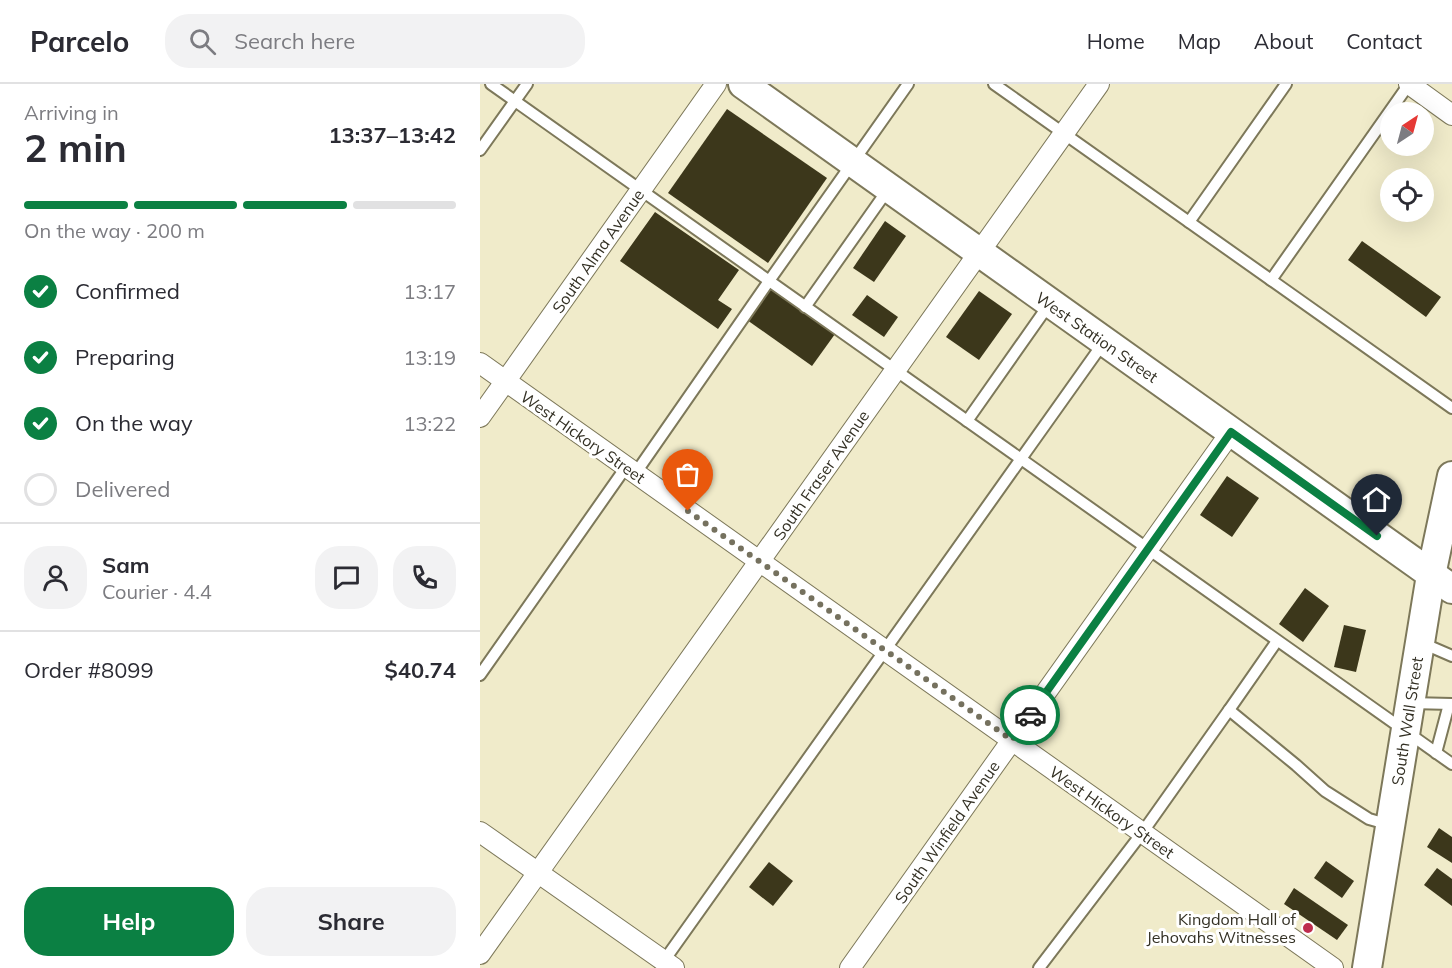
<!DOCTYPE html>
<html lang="en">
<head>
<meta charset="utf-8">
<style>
	body { margin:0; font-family:Mulish,sans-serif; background:#f2f2f3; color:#2b2b33; height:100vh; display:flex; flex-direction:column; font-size:22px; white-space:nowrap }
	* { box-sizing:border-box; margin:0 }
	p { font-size:20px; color:#7c7c81 }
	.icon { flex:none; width:33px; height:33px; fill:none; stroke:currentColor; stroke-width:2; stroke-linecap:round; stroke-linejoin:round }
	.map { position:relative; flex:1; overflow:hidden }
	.panel { display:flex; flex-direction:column; background:#fff; width:480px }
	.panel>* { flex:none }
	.needle { width:39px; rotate:36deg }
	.buttons { position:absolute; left:900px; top:18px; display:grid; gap:12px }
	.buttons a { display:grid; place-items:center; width:54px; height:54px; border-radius:50%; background:#fff; box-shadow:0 6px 24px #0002; font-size:30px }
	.pin { position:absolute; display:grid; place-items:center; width:51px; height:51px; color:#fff; margin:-62px -26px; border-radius:50% 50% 50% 0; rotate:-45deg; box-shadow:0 0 6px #0007 }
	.pin .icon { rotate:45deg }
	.courier { position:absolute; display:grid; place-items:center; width:60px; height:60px; margin:-30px; border:4px solid #0b8043; border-radius:50%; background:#fff; color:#222; box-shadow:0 2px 8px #0007 }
	.head em { font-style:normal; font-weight:700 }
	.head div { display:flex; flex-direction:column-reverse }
	.head { display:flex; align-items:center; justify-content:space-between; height:102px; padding:0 24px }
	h1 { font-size:39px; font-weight:700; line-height:45px }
	.bar { display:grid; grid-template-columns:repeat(4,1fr); gap:9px 6px; align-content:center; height:72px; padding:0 24px }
	.bar i { height:8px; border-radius:4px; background:#e1e1e2 }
	.bar .selected { background:#0b8043 }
	.bar p { grid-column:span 4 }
	.line { display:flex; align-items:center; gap:15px; padding:0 24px; border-top:2px solid #e1e1e2 }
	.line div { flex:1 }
	.round { display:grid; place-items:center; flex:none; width:63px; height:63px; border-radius:24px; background:#f2f2f3 }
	ol { padding:0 24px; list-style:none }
	li { display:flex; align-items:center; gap:18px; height:66px }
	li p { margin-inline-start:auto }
	li .icon { padding:6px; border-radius:50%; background:#0b8043; color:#fff; stroke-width:4 }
	li:last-child { color:#7c7c81 }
	li i { width:33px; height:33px; border:3px solid #e1e1e2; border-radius:50% }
	.primary-button { display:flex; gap:12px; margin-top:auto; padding:12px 24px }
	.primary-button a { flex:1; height:69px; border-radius:24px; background:#0b8043; color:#fff; font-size:24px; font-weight:700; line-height:69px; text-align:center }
	.primary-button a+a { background:#f2f2f3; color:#2b2b33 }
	header { display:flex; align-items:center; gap:36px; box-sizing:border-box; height:84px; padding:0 30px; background:#fff; border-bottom:2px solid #e1e1e2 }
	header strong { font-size:28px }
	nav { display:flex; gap:33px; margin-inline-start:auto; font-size:21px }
	.search { width:420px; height:54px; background:#f2f2f3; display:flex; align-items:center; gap:15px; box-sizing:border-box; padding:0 21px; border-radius:24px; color:#7c7c81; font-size:22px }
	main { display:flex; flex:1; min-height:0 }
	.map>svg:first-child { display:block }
</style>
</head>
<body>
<header>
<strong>Parcelo</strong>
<div class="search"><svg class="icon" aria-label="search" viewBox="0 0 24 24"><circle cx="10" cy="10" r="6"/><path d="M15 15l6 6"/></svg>Search here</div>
<nav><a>Home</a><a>Map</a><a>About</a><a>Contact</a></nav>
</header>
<main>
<section class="panel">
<div class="head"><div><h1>2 min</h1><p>Arriving in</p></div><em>13:37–13:42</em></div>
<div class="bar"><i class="selected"></i><i class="selected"></i><i class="selected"></i><i></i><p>On the way · 200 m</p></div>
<ol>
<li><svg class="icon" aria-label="check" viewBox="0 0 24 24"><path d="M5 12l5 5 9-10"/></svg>Confirmed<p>13:17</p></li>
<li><svg class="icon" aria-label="check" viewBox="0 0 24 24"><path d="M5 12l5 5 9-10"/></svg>Preparing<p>13:19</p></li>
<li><svg class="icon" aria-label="check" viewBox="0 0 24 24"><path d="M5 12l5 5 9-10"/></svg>On the way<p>13:22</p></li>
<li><i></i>Delivered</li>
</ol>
<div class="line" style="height:108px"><a class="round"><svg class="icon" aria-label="person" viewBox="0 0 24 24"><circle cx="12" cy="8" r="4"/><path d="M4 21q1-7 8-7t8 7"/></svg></a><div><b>Sam</b><p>Courier · 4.4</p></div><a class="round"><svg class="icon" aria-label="chat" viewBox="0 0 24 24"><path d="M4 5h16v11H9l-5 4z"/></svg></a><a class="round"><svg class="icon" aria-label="phone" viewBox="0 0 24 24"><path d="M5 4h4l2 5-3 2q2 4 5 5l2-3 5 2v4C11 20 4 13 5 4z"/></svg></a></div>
<div class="line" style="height:78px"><div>Order #8099</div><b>$40.74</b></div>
<div class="primary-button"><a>Help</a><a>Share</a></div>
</section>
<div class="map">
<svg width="972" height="884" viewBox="0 0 972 884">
	<rect width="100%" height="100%" fill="#f0ebca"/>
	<g fill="#3c371b">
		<polygon points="247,25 347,94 288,179 188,109"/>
		<polygon points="175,128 259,186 238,216 252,225 238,245 140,177"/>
		<polygon points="405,137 426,152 394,198 373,184"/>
		<polygon points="882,157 961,213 946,233 868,176"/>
		<polygon points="290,203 355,250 332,282 267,236"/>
		<polygon points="499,207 532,230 499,276 466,253"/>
		<polygon points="387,211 418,233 404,253 372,231"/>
		<polygon points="747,392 779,414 752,453 720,431"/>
		<polygon points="825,504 849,522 823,558 799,540"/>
		<polygon points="864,541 886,546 876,588 854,583"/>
		<polygon points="959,744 972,753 972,779 947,763"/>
		<polygon points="846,777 874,797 862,814 834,794"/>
		<polygon points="289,778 313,797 293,822 269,803"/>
		<polygon points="957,784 972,795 972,822 944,801"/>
		<polygon points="814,804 868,841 857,856 804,820"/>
	</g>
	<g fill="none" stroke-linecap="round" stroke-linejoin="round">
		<defs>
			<g id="lane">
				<polyline points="11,0 972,680"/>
				<polyline points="514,0 972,324"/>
				<polyline points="0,66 47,0"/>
				<polyline points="709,138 806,0"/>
				<polyline points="791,196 929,0"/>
				<polyline points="325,223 409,104"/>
				<polyline points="487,337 570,219"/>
				<polyline points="155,390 289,197 428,0"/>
				<polyline points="942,559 972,572"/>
				<polyline points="0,591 146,383"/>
				<polyline points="930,619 972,620"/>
				<polyline points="749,626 797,557"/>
				<polyline points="956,669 969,620"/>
				<polyline points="181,881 624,258"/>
				<polyline points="559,884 662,749 749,626 816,681 845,707 889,735 910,741"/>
			</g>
			<g id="street">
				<polyline points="929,0 972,31"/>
				<polyline points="0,279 853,884"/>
				<polyline points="0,333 236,0"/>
				<polyline points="0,748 194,884"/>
				<polyline points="0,870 619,0"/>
				<polyline points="370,884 751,348"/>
			</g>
			<g id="secondary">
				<polyline points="263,0 972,505"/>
				<polyline points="887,884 951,491 972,392"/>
			</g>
		</defs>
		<use href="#lane" stroke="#7d785a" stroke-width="14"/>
		<use href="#street" stroke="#7d785a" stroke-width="22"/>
		<use href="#secondary" stroke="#7d785a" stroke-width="32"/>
		<use href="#lane" stroke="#fff" stroke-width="10"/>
		<use href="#street" stroke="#fff" stroke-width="20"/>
		<use href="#secondary" stroke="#fff" stroke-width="28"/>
	</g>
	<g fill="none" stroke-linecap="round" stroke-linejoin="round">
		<polyline stroke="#75715e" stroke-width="6" stroke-dasharray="0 10.8" points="208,427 532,656 550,631"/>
		<polyline stroke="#0b8043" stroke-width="8" points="550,631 751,348 897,452"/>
	</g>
	<circle fill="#be2d4e" stroke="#fff" stroke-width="2" cx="828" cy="844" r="6"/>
	<g text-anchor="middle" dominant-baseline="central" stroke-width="6" stroke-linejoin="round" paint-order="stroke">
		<g font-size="16" fill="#333024" stroke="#fff">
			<text transform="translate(118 167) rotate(-55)">South Alma Avenue</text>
			<text transform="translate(617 253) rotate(35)">West Station Street</text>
			<text transform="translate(103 353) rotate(35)">West Hickory Street</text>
			<text transform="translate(341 391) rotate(-55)">South Fraser Avenue</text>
			<text transform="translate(927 637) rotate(-81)">South Wall Street</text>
			<text transform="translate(632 728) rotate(35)">West Hickory Street</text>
			<text transform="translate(467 748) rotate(-55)">South Winfield Avenue</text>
		</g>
		<g font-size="16" fill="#333024" stroke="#fff" text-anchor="end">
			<text x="816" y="835">Kingdom Hall of<tspan x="816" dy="18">Jehovahs Witnesses</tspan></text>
		</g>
	</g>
</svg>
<div class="buttons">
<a><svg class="needle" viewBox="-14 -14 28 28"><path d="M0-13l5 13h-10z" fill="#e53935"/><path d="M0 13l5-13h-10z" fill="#7c7c81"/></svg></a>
<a><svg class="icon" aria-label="locate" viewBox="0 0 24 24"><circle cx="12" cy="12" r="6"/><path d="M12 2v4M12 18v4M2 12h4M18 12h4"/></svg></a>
</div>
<div class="pin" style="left:208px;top:427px;background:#ea580c"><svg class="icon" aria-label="bag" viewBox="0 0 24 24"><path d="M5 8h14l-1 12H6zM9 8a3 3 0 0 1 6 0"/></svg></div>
<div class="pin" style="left:897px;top:452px;background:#1f2937"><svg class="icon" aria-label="home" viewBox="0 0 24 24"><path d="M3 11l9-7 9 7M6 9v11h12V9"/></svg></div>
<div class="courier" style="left:550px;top:631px"><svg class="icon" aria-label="car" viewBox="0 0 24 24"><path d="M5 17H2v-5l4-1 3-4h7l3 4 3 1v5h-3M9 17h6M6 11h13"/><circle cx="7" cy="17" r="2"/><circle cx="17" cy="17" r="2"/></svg></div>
</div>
</main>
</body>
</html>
